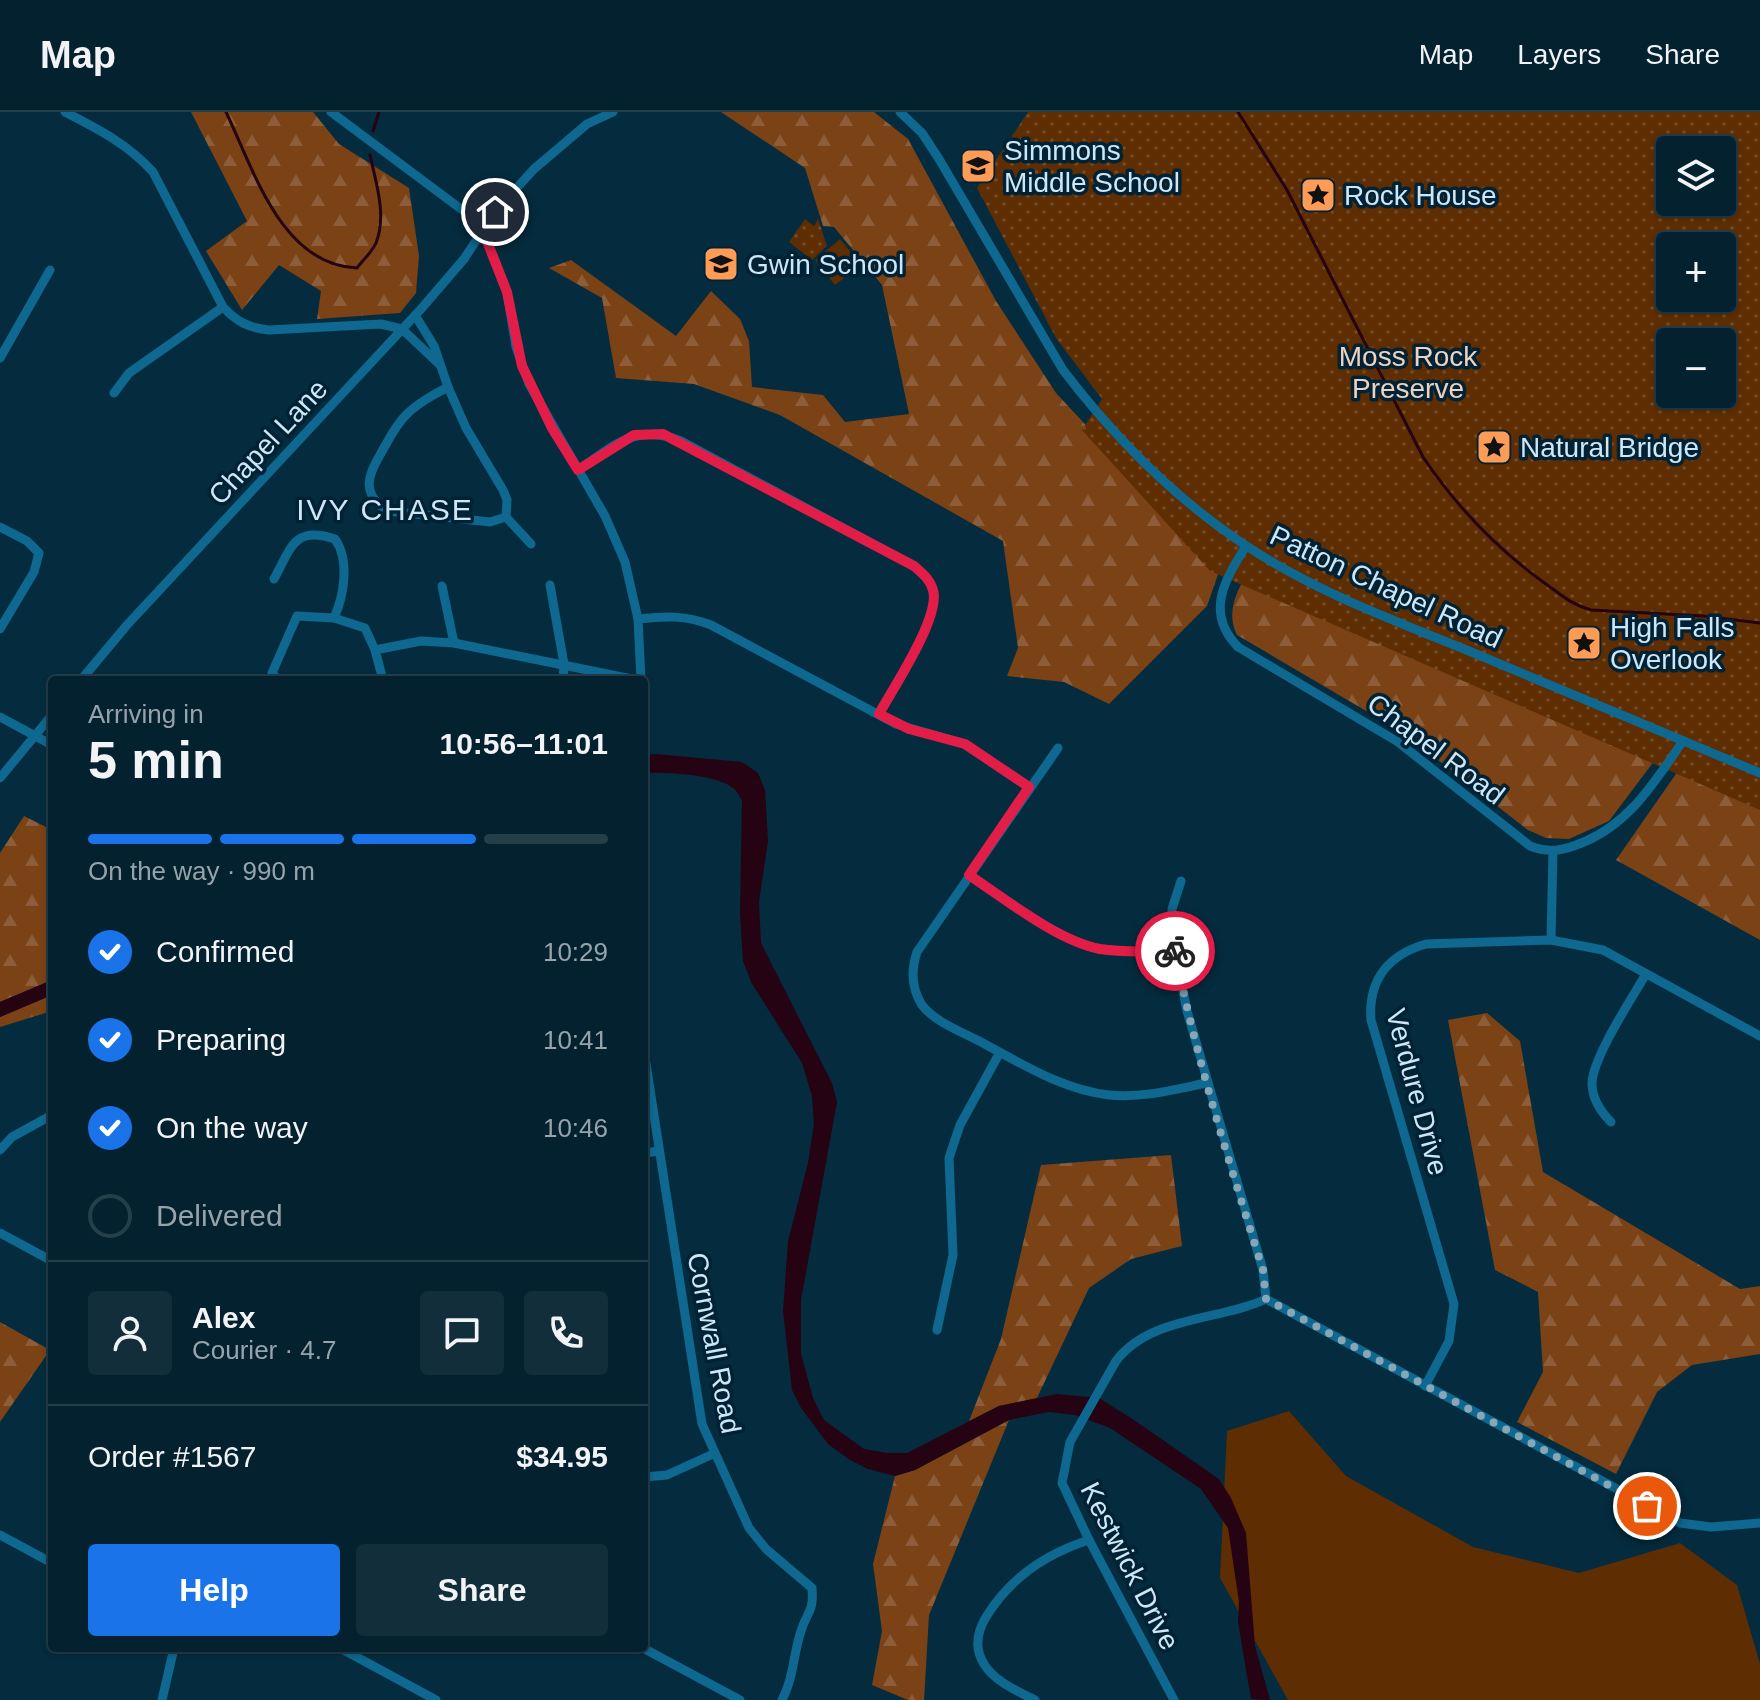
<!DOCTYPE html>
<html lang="en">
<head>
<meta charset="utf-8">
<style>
	body { margin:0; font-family:Arial,sans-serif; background:#112e3a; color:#f1f3f6; height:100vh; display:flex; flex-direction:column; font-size:30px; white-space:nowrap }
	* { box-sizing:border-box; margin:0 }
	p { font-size:26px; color:#97a3aa }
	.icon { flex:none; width:44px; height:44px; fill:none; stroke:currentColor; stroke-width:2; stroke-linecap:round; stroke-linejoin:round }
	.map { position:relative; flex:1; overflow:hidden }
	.side { position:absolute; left:48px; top:564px; width:600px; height:976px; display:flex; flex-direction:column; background:#03212e; border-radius:8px; box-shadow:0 2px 6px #0004,0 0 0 2px #243e4a }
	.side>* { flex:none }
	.tools { position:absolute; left:1656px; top:24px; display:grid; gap:16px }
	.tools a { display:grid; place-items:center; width:80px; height:80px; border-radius:8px; background:#03212e; box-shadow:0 2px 6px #0004,0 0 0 2px #243e4a; font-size:40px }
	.pin { position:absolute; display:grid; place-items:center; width:68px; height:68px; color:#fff; margin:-34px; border:4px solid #fff; border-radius:50%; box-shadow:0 2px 8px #0007 }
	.courier { position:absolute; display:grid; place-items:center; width:80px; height:80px; margin:-40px; border:6px solid #e11d48; border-radius:50%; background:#fff; color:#222; box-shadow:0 2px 10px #0007 }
	.summary em { font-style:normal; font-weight:800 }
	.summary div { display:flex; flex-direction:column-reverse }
	.summary { display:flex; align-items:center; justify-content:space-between; height:136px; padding:0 40px }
	h1 { font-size:52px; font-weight:800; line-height:60px }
	.bar { display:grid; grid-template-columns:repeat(4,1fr); gap:12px 8px; align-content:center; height:96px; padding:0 40px }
	.bar i { height:10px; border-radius:6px; background:#243e4a }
	.bar .active { background:#1a73e8 }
	.bar p { grid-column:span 4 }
	.line { display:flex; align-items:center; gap:20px; padding:0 40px; border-top:2px solid #243e4a }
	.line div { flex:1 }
	.round { display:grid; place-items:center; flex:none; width:84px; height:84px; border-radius:8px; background:#112e3a }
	ol { padding:0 40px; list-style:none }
	li { display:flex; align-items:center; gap:24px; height:88px }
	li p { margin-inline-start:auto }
	li .icon { padding:8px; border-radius:50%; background:#1a73e8; color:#fff; stroke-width:4 }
	li:last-child { color:#97a3aa }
	li i { width:44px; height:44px; border:4px solid #243e4a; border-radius:50% }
	.cta { display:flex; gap:16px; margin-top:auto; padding:16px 40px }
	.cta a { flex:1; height:92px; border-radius:8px; background:#1a73e8; color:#fff; font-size:32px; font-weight:800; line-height:92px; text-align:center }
	.cta a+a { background:#112e3a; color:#f1f3f6 }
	header { display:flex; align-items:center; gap:48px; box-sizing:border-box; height:112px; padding:0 40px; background:#03212e; border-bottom:2px solid #243e4a }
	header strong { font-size:38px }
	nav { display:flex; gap:44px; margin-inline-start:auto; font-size:28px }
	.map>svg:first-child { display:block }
</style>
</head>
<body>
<header>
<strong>Map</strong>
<nav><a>Map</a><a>Layers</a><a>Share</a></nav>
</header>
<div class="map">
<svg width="1760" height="1588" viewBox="0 0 1760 1588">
	<defs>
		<pattern id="forest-firs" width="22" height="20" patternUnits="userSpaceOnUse" patternTransform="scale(2)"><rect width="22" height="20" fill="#7a4215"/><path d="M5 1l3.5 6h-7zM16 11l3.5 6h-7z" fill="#8c5d38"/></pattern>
		<pattern id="park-dots" width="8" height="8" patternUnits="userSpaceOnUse" patternTransform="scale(2)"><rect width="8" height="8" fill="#5e2d01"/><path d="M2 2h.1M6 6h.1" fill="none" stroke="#744b27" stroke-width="1.8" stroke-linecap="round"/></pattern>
	</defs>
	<rect width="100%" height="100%" fill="#042c3e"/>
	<g fill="#5e2d01">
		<polygon points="840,127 861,153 835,173 815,148"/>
		<polygon points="1289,1299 1346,1364 1473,1435 1579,1461 1680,1431 1737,1473 1760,1552 1760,1588 1288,1588 1220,1466 1227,1319"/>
	</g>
	<g fill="url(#forest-firs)">
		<polygon points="191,0 313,0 339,32 409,76 419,144 416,181 400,201 317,207 321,179 279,153 242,198 206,139 247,109"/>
		<polygon points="721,0 874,0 908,27 996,189 1056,281 1095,323 1223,448 1207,494 1109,592 1064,570 1007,564 1018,536 1003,429 780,303 694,272 616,266 602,186 549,156 571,148 676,224 711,179 740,207 749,229 752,275 823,283 845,310 909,302 882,173 834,115 823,114 805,56"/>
		<path d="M1247 461 1664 636 1609 709 1569 727 1546 726 1528 718 1402 620 1237 523C1226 501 1236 481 1247 461Z"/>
		<polygon points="1685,649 1760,673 1760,828 1616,748"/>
		<polygon points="24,704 52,718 52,868 0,890 0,741"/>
		<polygon points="52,883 52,899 0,915 0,905"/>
		<polygon points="1487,901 1520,929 1543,1060 1740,1177 1760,1174 1760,1242 1692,1253 1657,1280 1616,1362 1517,1310 1543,1260 1538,1180 1495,1158 1448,908"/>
		<polygon points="1171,1043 1182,1134 1131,1147 1089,1176 1037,1286 999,1294 969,1309 1001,1227 1041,1053"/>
		<polygon points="0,1210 50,1238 0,1310"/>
		<polygon points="1009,1308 929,1503 924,1588 908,1588 872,1573 882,1519 873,1452 895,1364 915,1358"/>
	</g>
	<g fill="url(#park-dots)" fill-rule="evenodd">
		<path d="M1028 0H1760V698L1210 459 1082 318 1102 287 1056 226 977 76ZM1670 38H1722V90H1670ZM1670 134H1722V186H1670ZM1670 230H1722V282H1670Z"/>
		<polygon points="805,107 814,114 818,107 827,134 812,148 789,130"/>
	</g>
	<g fill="#250313">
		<path d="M656 642 742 650 758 661 765 678 768 729 759 790 761 831 832 971 837 990 801 1188V1242L813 1286 824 1308 864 1337 887 1341H907L999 1294 1057 1282 1099 1286 1134 1308 1219 1367 1231 1386 1246 1421 1255 1534 1270 1588 1251 1587 1238 1510 1239 1490 1228 1416 1201 1377 1110 1316 1075 1303 1049 1300 1009 1308 915 1358 895 1364 868 1357 850 1348 828 1332 801 1296 792 1278 783 1199 788 1129 808 1051 814 1012 812 984 802 951 752 872 743 849 740 802 742 688C739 684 738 680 734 677 718 662 665 660 644 661V643Z"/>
		<polygon points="52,868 52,883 0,905 0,890"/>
	</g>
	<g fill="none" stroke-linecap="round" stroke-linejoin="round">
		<g stroke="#250313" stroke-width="3">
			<path d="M226 0C254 58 281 153 357 156 363 148 372 140 376 131 387 103 376 71 370 43"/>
			<path d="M1238 0 1287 78 1423 345C1456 394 1495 435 1543 470 1560 482 1572 493 1591 498L1703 504 1760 511"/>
			<polyline points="373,19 379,0"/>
		</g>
		<g stroke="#0e6890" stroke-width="9">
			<path d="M65 0C98 17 128 32 153 60L223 195C237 210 249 216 269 218L381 212 402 217 439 252"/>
			<polyline points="331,0 465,100 483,119 507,180 516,235 529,272 605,404 625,450 638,507 641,568"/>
			<path d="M900 0 922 21 939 47 1063 258C1115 326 1174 386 1245 433 1314 479 1393 508 1469 539 1566 580 1663 620 1760 661"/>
			<polyline points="415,203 434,234 448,275"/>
			<polyline points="0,246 50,158"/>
			<path d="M448 275 466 316 503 378 507 388 506 405 490 410 387 399C357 379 371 359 385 334 391 323 397 312 406 303 418 291 433 283 448 275Z"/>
			<polyline points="114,281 129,261 223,195"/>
			<path d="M578 358C615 333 635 311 681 329L914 454C922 461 930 468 933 478 941 504 893 577 879 602"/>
			<polyline points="506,405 531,432"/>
			<polyline points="0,415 27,429 39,441 34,460 0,517"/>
			<path d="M1246 434C1224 469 1205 501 1238 535L1398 630 1530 734C1550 742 1565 738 1584 730 1631 710 1655 669 1683 629"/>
			<path d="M274 467C291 436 294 413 335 427 350 448 344 484 334 506"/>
			<polyline points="550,473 564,552 563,568"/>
			<polyline points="442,474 454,531"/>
			<path d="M638 507C666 504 685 503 711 513L896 612 965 632 1029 675"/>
			<polyline points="375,538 383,568"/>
			<polyline points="81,568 127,513 421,197 464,147 495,100 534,57 587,12 613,0"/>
			<polyline points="278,568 272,561 297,504 334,506 365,516 375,538 421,529 454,531 637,568"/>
			<polyline points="0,605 52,633"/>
			<path d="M1058 636 917 840C911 858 911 876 922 893 935 910 960 919 979 929 1019 950 1062 978 1109 983 1143 986 1173 978 1206 971"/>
			<polyline points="0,666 52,603"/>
			<path d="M969 763C1005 787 1058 829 1100 837 1124 841 1150 839 1175 839"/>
			<polyline points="1181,769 1172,797 1175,839 1187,899 1263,1158 1266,1187"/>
			<polyline points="1551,828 1553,739"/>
			<path d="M644 939 702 1312 749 1416 766 1437 812 1476C814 1501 807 1499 801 1519 793 1543 794 1565 782 1588"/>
			<path d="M1611 1010C1600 999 1592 987 1592 971 1593 945 1632 886 1646 862"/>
			<polyline points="0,1038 12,1025 52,1003"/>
			<polyline points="644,1041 659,1039"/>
			<polyline points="0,1121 52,1149"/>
			<polyline points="937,1218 953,1143 949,1046 960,1013 999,942"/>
			<path d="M1425 1274 1449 1229 1454 1192 1371 908C1368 868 1388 843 1426 832L1551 828 1603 838 1760 924"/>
			<polyline points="644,1365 667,1363 713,1342"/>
			<polyline points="0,1423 52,1451"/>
			<polyline points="340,1536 436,1588"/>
			<polyline points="643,1536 740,1588"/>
			<polyline points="162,1588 174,1536"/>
			<path d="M1035 1588C1017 1579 994 1569 984 1552 974 1536 977 1520 986 1505 1010 1466 1045 1442 1089 1428"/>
			<path d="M1174 1588 1089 1428 1062 1371 1070 1330 1116 1249C1150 1204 1219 1209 1266 1187L1680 1411 1711 1415 1760 1411"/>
		</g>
	</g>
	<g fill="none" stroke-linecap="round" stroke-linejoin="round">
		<path stroke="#87a6b6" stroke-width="8" stroke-dasharray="0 14.4" d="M1175 839C1196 947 1230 1053 1263 1158L1266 1187 1647 1394"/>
		<path stroke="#e11d48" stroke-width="10" d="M495 100 483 119 507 180 522 254 552 316 578 358 634 323 663 322 914 454C922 461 930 467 933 478 941 505 893 576 879 602L909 617 965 632 1029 675 969 763C1005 787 1058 829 1100 837 1124 841 1150 839 1175 839"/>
	</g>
	<defs>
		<symbol id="school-square" viewBox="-11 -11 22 22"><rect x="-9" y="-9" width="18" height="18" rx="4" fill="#fd9c56" stroke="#002234"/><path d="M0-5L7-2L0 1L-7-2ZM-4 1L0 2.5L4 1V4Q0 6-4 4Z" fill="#111"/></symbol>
		<symbol id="sight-square" viewBox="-11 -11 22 22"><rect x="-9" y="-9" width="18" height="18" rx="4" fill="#fd9c56" stroke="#002234"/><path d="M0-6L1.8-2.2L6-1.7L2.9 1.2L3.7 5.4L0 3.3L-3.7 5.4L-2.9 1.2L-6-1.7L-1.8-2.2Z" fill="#111"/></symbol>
	</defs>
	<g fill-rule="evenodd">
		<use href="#school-square" x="958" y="34" width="40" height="40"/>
		<use href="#sight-square" x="1298" y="63" width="40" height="40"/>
		<use href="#school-square" x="701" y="132" width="40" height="40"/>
		<use href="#sight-square" x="1474" y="315" width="40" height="40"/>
		<use href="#sight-square" x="1564" y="511" width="40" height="40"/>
	</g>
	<g text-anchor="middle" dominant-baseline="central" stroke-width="7" stroke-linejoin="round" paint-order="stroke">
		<g font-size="28" fill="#cee7f7" stroke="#002234" text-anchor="start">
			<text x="1004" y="38">Simmons<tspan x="1004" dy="32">Middle School</tspan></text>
			<text x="1344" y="83">Rock House</text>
			<text x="747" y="152">Gwin School</text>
			<text x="1520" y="335">Natural Bridge</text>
			<text x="1610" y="515">High Falls<tspan x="1610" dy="32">Overlook</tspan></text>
		</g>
		<g font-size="28" fill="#ecd2c1" stroke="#002234">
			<text x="1408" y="244">Moss Rock<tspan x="1408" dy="32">Preserve</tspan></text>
		</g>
		<g font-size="28" fill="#cee7f7" stroke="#002234">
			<text transform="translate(268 330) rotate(-47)">Chapel Lane</text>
			<text transform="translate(1386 475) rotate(25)">Patton Chapel Road</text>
			<text transform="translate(1436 637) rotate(37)">Chapel Road</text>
			<text transform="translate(1417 980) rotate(75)">Verdure Drive</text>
			<text transform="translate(714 1231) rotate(79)">Cornwall Road</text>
			<text transform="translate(1130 1454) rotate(63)">Kestwick Drive</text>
		</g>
		<g font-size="30" letter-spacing="2" fill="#cee7f7" stroke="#002234">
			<text x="385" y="397">IVY CHASE</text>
		</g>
	</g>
</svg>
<div class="tools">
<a><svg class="icon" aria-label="layers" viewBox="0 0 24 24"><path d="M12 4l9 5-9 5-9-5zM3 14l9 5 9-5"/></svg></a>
<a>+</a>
<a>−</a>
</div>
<div class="pin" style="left:1647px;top:1394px;background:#ea580c"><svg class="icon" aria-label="bag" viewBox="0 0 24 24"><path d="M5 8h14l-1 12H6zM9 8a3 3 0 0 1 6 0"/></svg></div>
<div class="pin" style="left:495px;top:100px;background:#1f2937"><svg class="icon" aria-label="home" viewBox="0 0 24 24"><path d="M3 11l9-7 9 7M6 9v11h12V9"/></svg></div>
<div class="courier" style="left:1175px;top:839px"><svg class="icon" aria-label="bike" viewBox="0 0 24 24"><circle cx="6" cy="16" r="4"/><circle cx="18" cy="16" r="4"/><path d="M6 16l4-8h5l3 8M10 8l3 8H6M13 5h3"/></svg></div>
<section class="side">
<div class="summary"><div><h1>5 min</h1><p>Arriving in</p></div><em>10:56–11:01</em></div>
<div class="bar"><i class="active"></i><i class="active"></i><i class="active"></i><i></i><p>On the way · 990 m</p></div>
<ol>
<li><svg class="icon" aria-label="check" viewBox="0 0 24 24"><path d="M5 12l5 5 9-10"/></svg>Confirmed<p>10:29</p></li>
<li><svg class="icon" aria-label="check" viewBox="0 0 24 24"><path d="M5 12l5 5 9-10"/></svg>Preparing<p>10:41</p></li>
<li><svg class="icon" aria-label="check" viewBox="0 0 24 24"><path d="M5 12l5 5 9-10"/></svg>On the way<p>10:46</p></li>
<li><i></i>Delivered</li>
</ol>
<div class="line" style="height:144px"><a class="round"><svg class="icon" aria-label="person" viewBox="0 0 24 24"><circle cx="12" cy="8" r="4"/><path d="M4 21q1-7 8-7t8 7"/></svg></a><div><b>Alex</b><p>Courier · 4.7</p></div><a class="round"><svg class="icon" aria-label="chat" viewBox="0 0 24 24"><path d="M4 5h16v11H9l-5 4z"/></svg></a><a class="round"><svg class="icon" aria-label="phone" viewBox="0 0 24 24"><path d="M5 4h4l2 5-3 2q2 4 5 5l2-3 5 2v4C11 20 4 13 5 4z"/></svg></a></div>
<div class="line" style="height:104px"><div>Order #1567</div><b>$34.95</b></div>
<div class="cta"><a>Help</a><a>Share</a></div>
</section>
</div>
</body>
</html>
